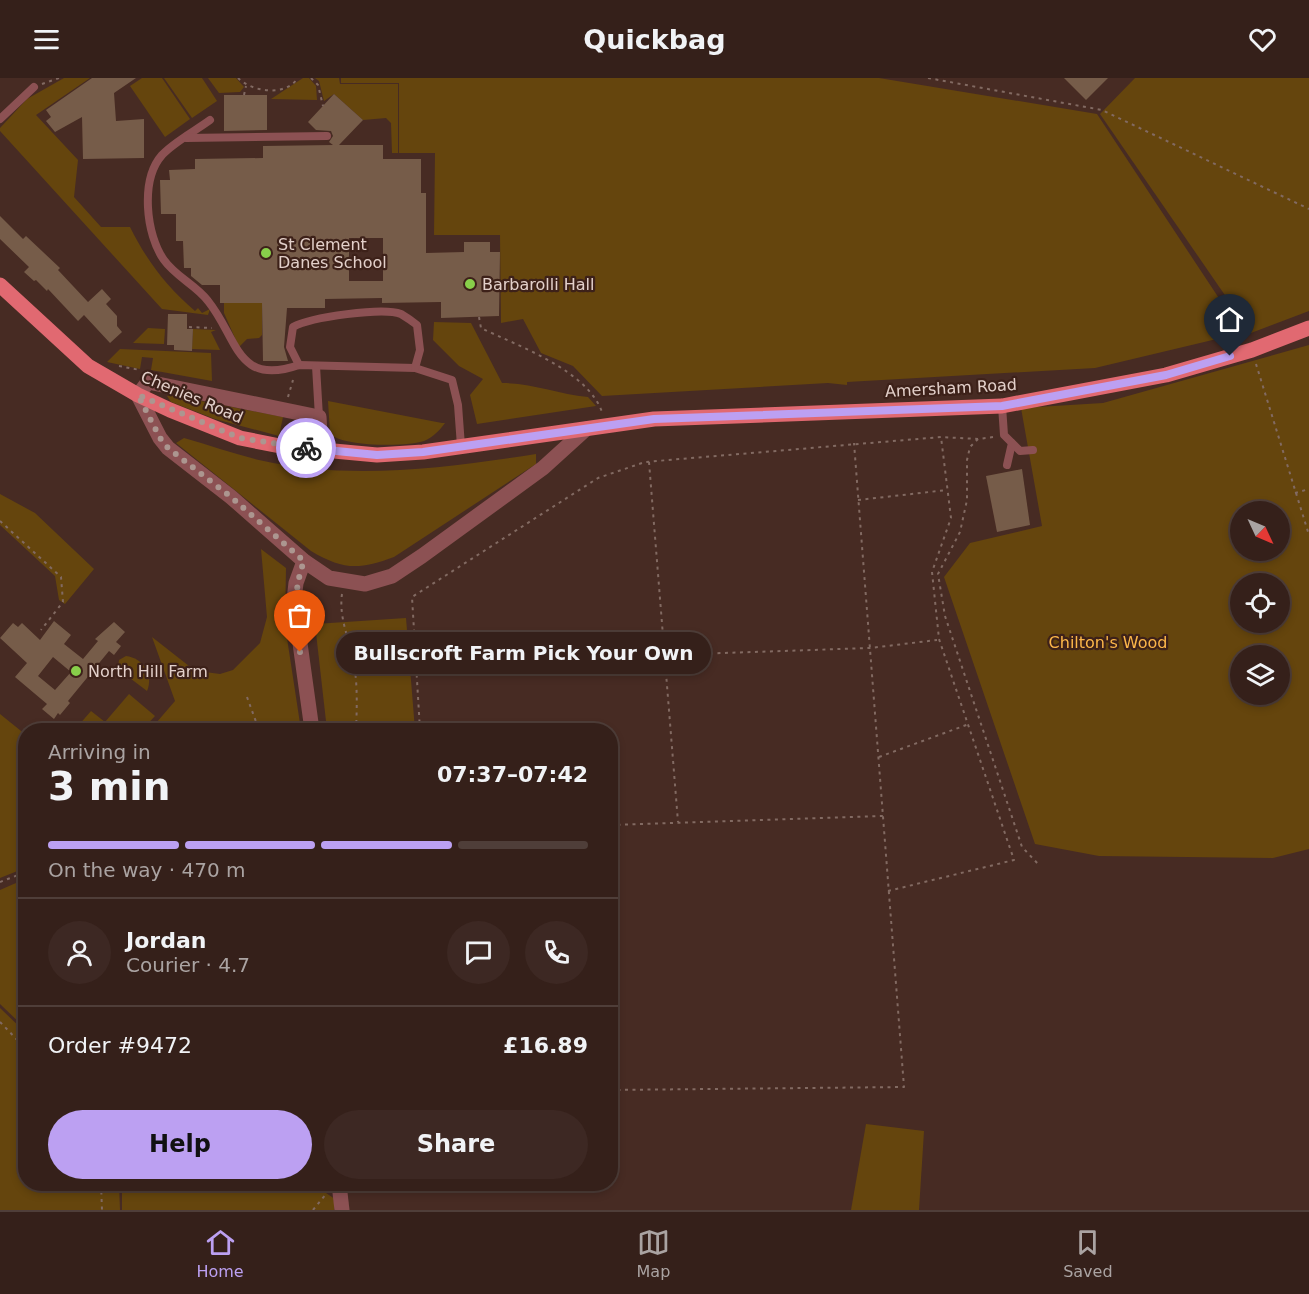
<!DOCTYPE html>
<html lang="en">
<head>
<meta charset="utf-8">
<style>
	body { margin:0; font-family:"DejaVu Sans",sans-serif; background:#3d2823; color:#f1f3f6; height:100vh; display:flex; flex-direction:column; font-size:22px; white-space:nowrap }
	* { box-sizing:border-box; margin:0 }
	p { font-size:20px; color:#aaa3a2 }
	.icon { flex:none; width:33px; height:33px; fill:none; stroke:currentColor; stroke-width:2; stroke-linecap:round; stroke-linejoin:round }
	.map { position:relative; flex:1; overflow:hidden }
	.panel { position:absolute; left:18px; top:645px; width:600px; height:468px; display:flex; flex-direction:column; background:#35201a; border-radius:24px; box-shadow:0 3px 9px #0003,0 0 0 2px #4f3e39 }
	.panel>* { flex:none }
	.needle { width:39px; rotate:134deg }
	.fabs { position:absolute; left:1230px; top:423px; display:grid; gap:12px }
	.fabs a { display:grid; place-items:center; width:60px; height:60px; border-radius:50%; background:#35201a; box-shadow:0 3px 9px #0003,0 0 0 2px #4f3e39; font-size:30px }
	.pin { position:absolute; display:grid; place-items:center; width:51px; height:51px; color:#fff; margin:-62px -26px; border-radius:50% 50% 50% 0; rotate:-45deg; box-shadow:0 0 6px #0007 }
	.pin .icon { rotate:45deg }
	.courier { position:absolute; display:grid; place-items:center; width:60px; height:60px; margin:-30px; border:4px solid #bca0f2; border-radius:50%; background:#fff; color:#222; box-shadow:0 2px 8px #0007 }
	.bubble { position:absolute; height:42px; border-radius:21px; background:#35201a; box-shadow:0 3px 9px #0003,0 0 0 2px #4f3e39; font-size:20px; font-weight:600; line-height:42px; text-align:center }
	.headline em { font-style:normal; font-weight:600 }
	.headline div { display:flex; flex-direction:column-reverse }
	.headline { display:flex; align-items:center; justify-content:space-between; height:102px; padding:0 30px }
	h1 { font-size:39px; font-weight:600; line-height:45px }
	.bar { display:grid; grid-template-columns:repeat(4,1fr); gap:9px 6px; align-content:center; height:72px; padding:0 30px }
	.bar i { height:8px; border-radius:4px; background:#4f3e39 }
	.bar .active { background:#bca0f2 }
	.bar p { grid-column:span 4 }
	.line { display:flex; align-items:center; gap:15px; padding:0 30px; border-top:2px solid #4f3e39 }
	.line div { flex:1 }
	.round { display:grid; place-items:center; flex:none; width:63px; height:63px; border-radius:32px; background:#3d2823 }
	.cta { display:flex; gap:12px; margin-top:auto; padding:12px 30px }
	.cta a { flex:1; height:69px; border-radius:36px; background:#bca0f2; color:#111; font-size:24px; font-weight:600; line-height:69px; text-align:center }
	.cta a+a { background:#3d2823; color:#f1f3f6 }
	header { display:flex; justify-content:space-between; align-items:center; height:78px; padding:0 30px; background:#35201a; font-size:27px; font-weight:600 }
	.dock { display:flex; justify-content:space-around; align-items:center; height:84px; border-top:2px solid #4f3e39; background:#35201a; font-size:16px; color:#aaa3a2 }
	.dock a { display:grid; justify-items:center; gap:3px }
	.dock .active { color:#bca0f2 }
	.map>svg:first-child { display:block }
</style>
</head>
<body>
<header><svg class="icon" aria-label="menu" viewBox="0 0 24 24"><path d="M4 6h16M4 12h16M4 18h16"/></svg>Quickbag<svg class="icon" aria-label="heart" viewBox="0 0 24 24"><path d="M12 20l-8-8c-3-5 5-10 8-4 3-6 11-1 8 4z"/></svg></header>
<div class="map">
<svg width="1309" height="1132" viewBox="0 0 1309 1132">
	<rect width="100%" height="100%" fill="#472b23"/>
	<g fill="#65450d" fill-rule="evenodd">
		<path d="M64 0H90L36 37 78 82 74 119 101 149H130C147 183 166 208 195 233L198 230 202 235 210 231 208 237 162 231 0 53V50L27 21Z"/>
		<polygon points="142,0 162,0 190,41 165,59 130,8"/>
		<polygon points="164,0 202,0 217,23 192,40"/>
		<polygon points="208,0 236,0 244,9 240,14 219,15"/>
		<polygon points="303,0 309,0 316,8 317,22 271,21"/>
		<polygon points="315,0 339,0 340,6 398,6 398,75 392,75 391,45 386,40 363,42 334,16 324,23 319,3"/>
		<polygon points="341,0 879,0 1097,36 1242,255 1095,290 847,304 847,307 828,305 602,318 573,288 541,275 523,241 501,245 500,157 434,157 435,75 399,75 399,5 341,5"/>
		<polygon points="1135,0 1309,0 1309,233 1251,255 1100,36"/>
		<polygon points="224,225 262,225 262,257 259,260 247,261 239,269 224,235"/>
		<path d="M434 244 471 245 502 305C532 305 558 316 588 319L596 328 477 346 470 317 483 301 459 288 433 262Z"/>
		<polygon points="148,250 165,251 164,266 133,265"/>
		<polygon points="193,251 216,252 211,254 220,272 192,271"/>
		<path d="M1309 267V771L1273 780 1099 778 1035 766 944 499 970 465 1042 448 1021 330 1103 325ZM1240 434H1280V472H1240ZM1240 506H1280V544H1240ZM1240 578H1280V616H1240Z"/>
		<polygon points="120,271 211,275 212,303 151,292 153,280 142,279 140,291 107,284"/>
		<polygon points="170,317 283,339 279,358 215,341 171,324 167,318"/>
		<path d="M328 323 442 345H445C439 353 433 359 424 363 408 369 339 369 330 355Z"/>
		<path d="M184 360C209 367 234 376 259 382 350 403 445 390 536 376V386L394 479C359 492 343 492 311 473L176 365Z"/>
		<polygon points="0,416 35,435 94,491 65,526 59,522 55,498 0,447"/>
		<polygon points="261,471 286,490 285,547 301,652 150,652 175,623 152,559 189,588 205,594 220,596 233,592 260,565 267,539"/>
		<polygon points="406,540 415,652 327,652 315,546"/>
		<path d="M126 578C143 580 154 597 147 613L118 591 119 582Z"/>
		<polygon points="129,616 155,638 142,652 83,652 78,648 91,633 105,644"/>
		<polygon points="0,636 26,657 25,790 0,800"/>
		<polygon points="25,801 25,950 0,926 0,812"/>
		<polygon points="0,930 25,954 26,1106 119,1106 120,1132 0,1132"/>
		<polygon points="866,1046 924,1053 919,1132 851,1132"/>
		<polygon points="122,1106 318,1106 320,1111 335,1121 334,1132 122,1132"/>
	</g>
	<g fill="#765c49" fill-rule="evenodd">
		<polygon points="92,0 136,0 114,15 116,43 144,41 144,80 83,81 82,39 55,54 46,43 51,39 46,32"/>
		<polygon points="1064,0 1108,0 1086,22"/>
		<path d="M334 16 363 42 339 67H383V81H421V115H426V175L464 174V164H490V174H500L499 238 441 240V224L382 225V220L325 221V230H287L284 269 288 283H263L262 225H220V207H202L191 198V190H184L183 163H176V136H161L160 102H170L169 92 195 91V81L263 80V68L333 67 329 64 333 58 331 53 316 52 308 44ZM349 160H383V203H349Z"/>
		<polygon points="224,17 267,17 267,52 224,53"/>
		<polygon points="0,138 23,161 26,158 60,190 58,192 88,224 102,211 111,221 106,226 117,238 117,248 122,254 110,265 84,237 78,243 48,211 47,213 36,202 34,203 24,194 29,189 0,161"/>
		<polygon points="168,236 187,236 187,251 193,251 192,273 174,272 174,267 167,267"/>
		<polygon points="1022,391 1030,447 997,454 986,398"/>
		<path d="M54 543 71 557 64 566 83 581 98 563 95 561 114 544 125 554 116 564 121 568 114 577 109 573 68 623 70 625 60 637 58 635 54 641 42 631 47 626 15 599 27 585 0 560 13 545 18 549 22 545 40 562ZM53 579 71 594 55 612 38 598Z"/>
	</g>
	<g fill="none" stroke-linecap="round" stroke-linejoin="round">
		<g stroke="#826a62" stroke-width="2" stroke-dasharray="3 4.5" stroke-linecap="butt">
			<path d="M238 0C252 14 285 19 298 0"/>
			<polyline points="311,0 318,7 323,28"/>
			<polyline points="928,0 1102,32 1309,131"/>
			<polyline points="42,6 59,0"/>
			<polyline points="244,17 246,8"/>
			<path d="M479 239 481 250C518 268 587 292 602 334"/>
			<polyline points="189,249 212,250"/>
			<polyline points="1256,286 1309,457"/>
			<polyline points="119,288 140,292"/>
			<polyline points="288,319 293,302"/>
			<polyline points="993,359 978,361 970,369 967,382 967,422 960,454 938,496 945,538 1022,769 1040,788"/>
			<polyline points="649,384 678,744"/>
			<polyline points="1295,415 1309,411"/>
			<polyline points="858,422 947,412"/>
			<polyline points="0,443 61,499 63,524 41,552"/>
			<path d="M342 516C339 537 347 556 352 576 358 601 357 628 356 652"/>
			<polyline points="665,577 870,570 937,562"/>
			<polyline points="247,619 259,652"/>
			<polyline points="420,652 412,519 598,400 645,384 941,359 978,361"/>
			<polyline points="879,679 969,646"/>
			<polyline points="610,747 883,738"/>
			<polyline points="0,804 26,794"/>
			<polyline points="888,813 1014,782 939,561 932,494 951,440 941,359"/>
			<polyline points="0,944 26,971"/>
			<polyline points="610,1012 904,1009 854,365"/>
			<polyline points="101,1106 102,1132"/>
			<polyline points="313,1132 326,1116"/>
		</g>
		<g stroke="#8c5153" stroke-width="8">
			<polyline points="0,41 34,9"/>
			<path d="M210 42C195 53 174 64 162 77 140 102 146 157 164 182 176 199 196 207 208 223 238 260 236 309 299 287L415 290 452 302 458 327 461 368"/>
			<polyline points="186,60 327,58"/>
			<path d="M299 287 290 269 293 249C311 239 383 229 401 236 406 239 412 243 417 247L420 272 415 290"/>
			<polyline points="316,288 319,339"/>
			<polyline points="1002,328 1004,357 1012,365 1007,387"/>
			<polyline points="1012,365 1020,373 1033,372"/>
		</g>
		<g stroke="#8c5153" stroke-width="15">
			<polyline points="321,372 319,339 148,304 138,317 160,360 168,370 231,419 304,483 329,500 365,506 392,498 422,478 543,390 586,351"/>
			<polyline points="304,483 296,505 294,522 312,652"/>
			<polyline points="339,1106 342,1132"/>
		</g>
		<polyline stroke="#e16971" stroke-width="15" points="0,207 88,288 138,317 170,332 240,360 280,368 377,377 423,374 654,341 1002,328 1166,297 1252,272 1309,250"/>
	</g>
	<g fill="none" stroke-linecap="round" stroke-linejoin="round">
		<path stroke="#ac9690" stroke-width="6" stroke-dasharray="0 10.8" d="M300 574C296 540 292 516 304 483L231 419 168 370 160 360 138 317 240 360 306 370"/>
		<polyline stroke="#bca0f2" stroke-width="8" points="306,370 377,377 423,374 654,341 1002,328 1166,297 1230,278"/>
	</g>
	<g fill="#88cf4a" stroke="#3d2119" stroke-width="2">
		<circle cx="266" cy="175" r="6"/>
		<circle cx="470" cy="206" r="6"/>
		<circle cx="76" cy="593" r="6"/>
	</g>
	<g text-anchor="middle" dominant-baseline="central" stroke-width="4.5" stroke-linejoin="round" paint-order="stroke">
		<g font-size="16" fill="#e3d0ca" stroke="#3d2119" text-anchor="start">
			<text x="278" y="166">St Clement<tspan x="278" dy="18">Danes School</tspan></text>
			<text x="482" y="206">Barbarolli Hall</text>
			<text x="88" y="593">North Hill Farm</text>
		</g>
		<g font-size="16" fill="#e3d0ca" stroke="#3d2119">
			<text transform="translate(951 310) rotate(-3)">Amersham Road</text>
			<text transform="translate(192 319) rotate(23)">Chenies Road</text>
		</g>
		<g font-size="16" fill="#fdb749" stroke="#3d2119">
			<text x="1108" y="564">Chilton's Wood</text>
		</g>
	</g>
</svg>
<div class="fabs">
<a><svg class="needle" viewBox="-14 -14 28 28"><path d="M0-13l5 13h-10z" fill="#e53935"/><path d="M0 13l5-13h-10z" fill="#aaa3a2"/></svg></a>
<a><svg class="icon" aria-label="locate" viewBox="0 0 24 24"><circle cx="12" cy="12" r="6"/><path d="M12 2v4M12 18v4M2 12h4M18 12h4"/></svg></a>
<a><svg class="icon" aria-label="layers" viewBox="0 0 24 24"><path d="M12 4l9 5-9 5-9-5zM3 14l9 5 9-5"/></svg></a>
</div>
<div class="pin" style="left:300px;top:574px;background:#ea580c"><svg class="icon" aria-label="bag" viewBox="0 0 24 24"><path d="M5 8h14l-1 12H6zM9 8a3 3 0 0 1 6 0"/></svg></div>
<div class="pin" style="left:1230px;top:278px;background:#1f2937"><svg class="icon" aria-label="home" viewBox="0 0 24 24"><path d="M3 11l9-7 9 7M6 9v11h12V9"/></svg></div>
<div class="courier" style="left:306px;top:370px"><svg class="icon" aria-label="bike" viewBox="0 0 24 24"><circle cx="6" cy="16" r="4"/><circle cx="18" cy="16" r="4"/><path d="M6 16l4-8h5l3 8M10 8l3 8H6M13 5h3"/></svg></div>
<div class="bubble" style="left:336px;top:554px;width:375px">Bullscroft Farm Pick Your Own</div>
<section class="panel">
<div class="headline"><div><h1>3 min</h1><p>Arriving in</p></div><em>07:37–07:42</em></div>
<div class="bar"><i class="active"></i><i class="active"></i><i class="active"></i><i></i><p>On the way · 470 m</p></div>
<div class="line" style="height:108px"><a class="round"><svg class="icon" aria-label="person" viewBox="0 0 24 24"><circle cx="12" cy="8" r="4"/><path d="M4 21q1-7 8-7t8 7"/></svg></a><div><b>Jordan</b><p>Courier · 4.7</p></div><a class="round"><svg class="icon" aria-label="chat" viewBox="0 0 24 24"><path d="M4 5h16v11H9l-5 4z"/></svg></a><a class="round"><svg class="icon" aria-label="phone" viewBox="0 0 24 24"><path d="M5 4h4l2 5-3 2q2 4 5 5l2-3 5 2v4C11 20 4 13 5 4z"/></svg></a></div>
<div class="line" style="height:78px"><div>Order #9472</div><b>£16.89</b></div>
<div class="cta"><a>Help</a><a>Share</a></div>
</section>
</div>
<nav class="dock">
<a class="active"><svg class="icon" aria-label="home" viewBox="0 0 24 24"><path d="M3 11l9-7 9 7M6 9v11h12V9"/></svg>Home</a>
<a><svg class="icon" aria-label="map" viewBox="0 0 24 24"><path d="M3 6l6-2 6 2 6-2v14l-6 2-6-2-6 2zM9 4v14M15 6v14"/></svg>Map</a>
<a><svg class="icon" aria-label="saved" viewBox="0 0 24 24"><path d="M7 4h10v16l-5-4-5 4z"/></svg>Saved</a>
</nav>
</body>
</html>
